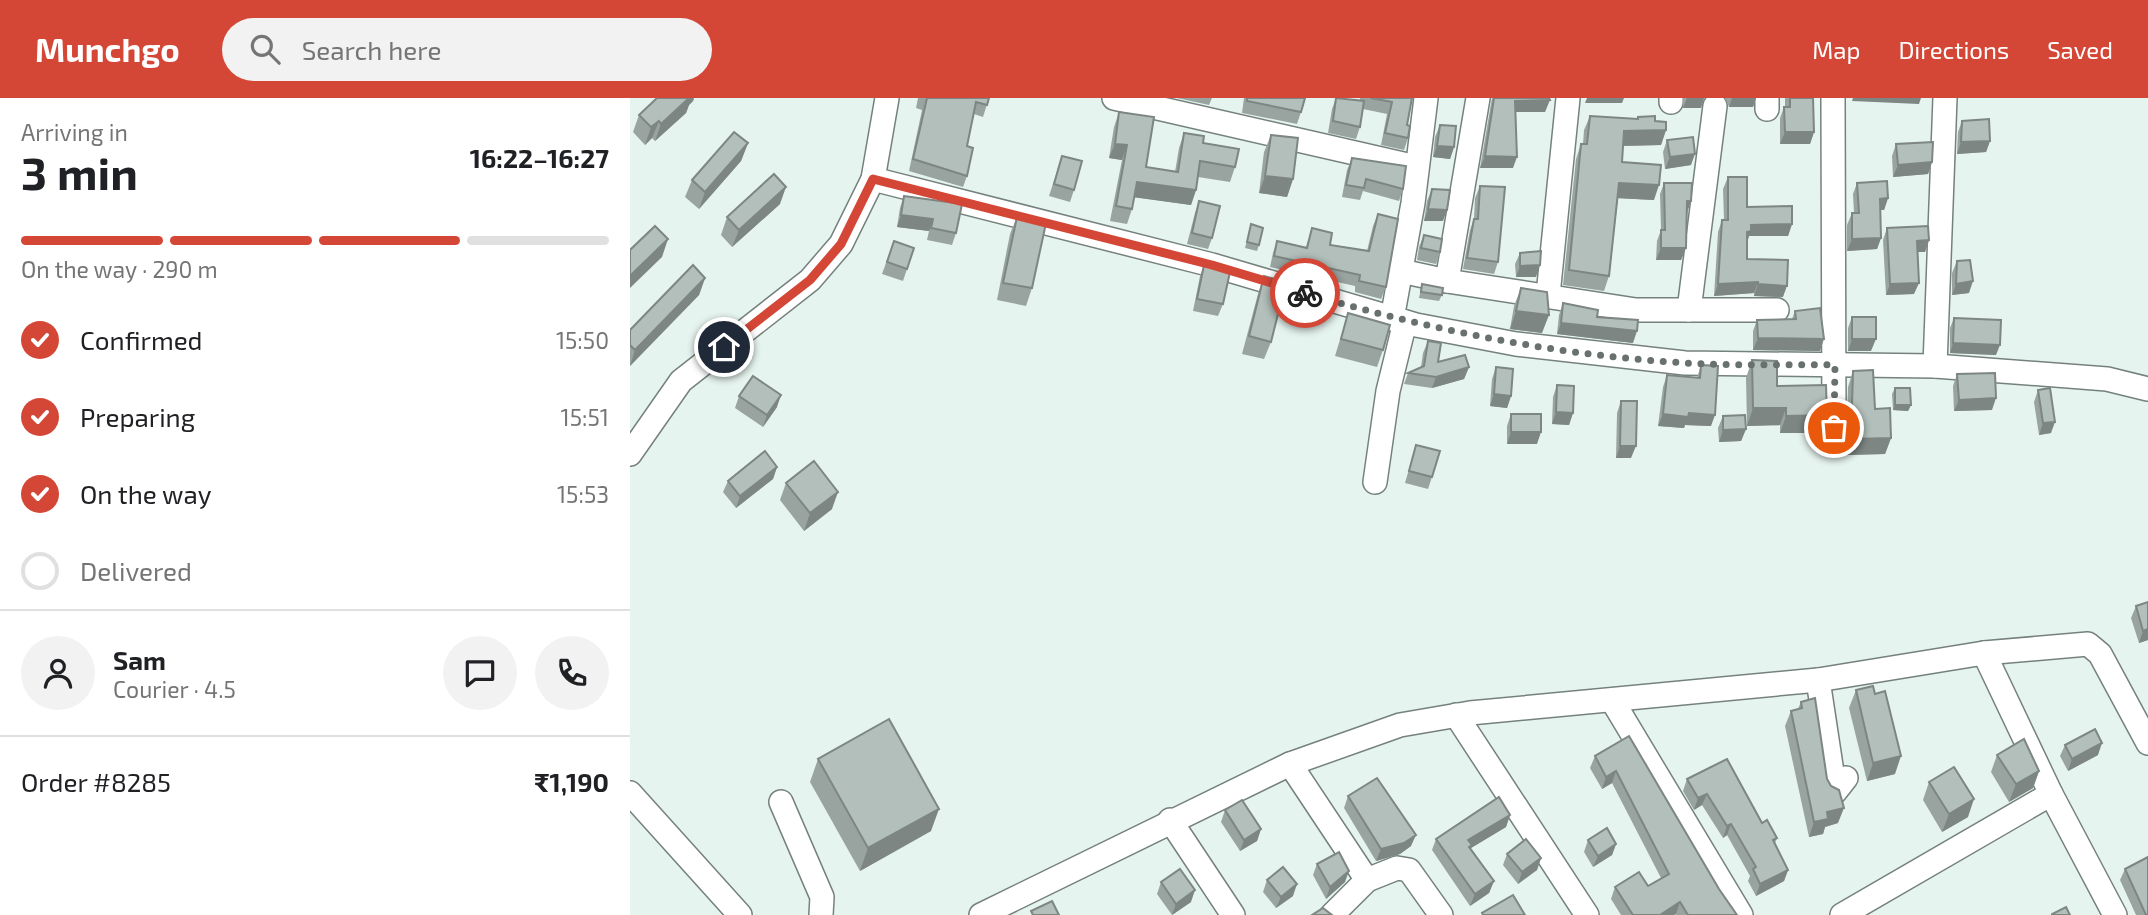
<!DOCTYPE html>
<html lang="en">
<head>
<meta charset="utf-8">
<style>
	body { margin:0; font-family:"Exo 2",sans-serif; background:#f2f2f2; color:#202124; height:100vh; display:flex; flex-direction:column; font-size:26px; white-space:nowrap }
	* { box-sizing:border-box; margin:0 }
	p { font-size:23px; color:#757577 }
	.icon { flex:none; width:38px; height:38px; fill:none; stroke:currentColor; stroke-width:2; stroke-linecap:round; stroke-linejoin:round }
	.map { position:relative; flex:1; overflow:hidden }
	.drawer { display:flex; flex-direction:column; background:#fff; width:630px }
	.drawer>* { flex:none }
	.pin { position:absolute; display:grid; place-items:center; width:60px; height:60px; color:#fff; margin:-30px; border:4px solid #fff; border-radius:50%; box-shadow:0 2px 7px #0007 }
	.courier { position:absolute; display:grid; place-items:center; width:70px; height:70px; margin:-35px; border:5px solid #d44737; border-radius:50%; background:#fff; color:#222; box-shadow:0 2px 9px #0007 }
	.overview em { font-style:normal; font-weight:700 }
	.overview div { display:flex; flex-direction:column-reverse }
	.overview { display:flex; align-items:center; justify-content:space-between; height:119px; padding:0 21px }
	h1 { font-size:46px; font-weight:700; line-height:52px }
	.bar { display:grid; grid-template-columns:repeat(4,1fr); gap:10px 7px; align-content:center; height:84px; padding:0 21px }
	.bar i { height:9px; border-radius:5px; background:#e0e0e0 }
	.bar .on { background:#d44737 }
	.bar p { grid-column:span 4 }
	.line { display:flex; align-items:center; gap:18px; padding:0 21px; border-top:2px solid #e0e0e0 }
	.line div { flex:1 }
	.round { display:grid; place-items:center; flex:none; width:74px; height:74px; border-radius:37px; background:#f2f2f2 }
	ol { padding:0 21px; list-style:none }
	li { display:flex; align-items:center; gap:21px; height:77px }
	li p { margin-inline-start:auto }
	li .icon { padding:7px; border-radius:50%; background:#d44737; color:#fff; stroke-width:4 }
	li:last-child { color:#757577 }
	li i { width:38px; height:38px; border:4px solid #e0e0e0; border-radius:50% }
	header { display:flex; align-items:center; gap:42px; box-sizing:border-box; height:98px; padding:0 35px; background:#d44737; color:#fff }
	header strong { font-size:33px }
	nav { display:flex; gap:38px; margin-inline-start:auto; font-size:24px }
	.search { width:490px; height:63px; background:#f2f2f2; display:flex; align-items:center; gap:18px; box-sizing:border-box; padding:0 24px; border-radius:38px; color:#757577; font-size:26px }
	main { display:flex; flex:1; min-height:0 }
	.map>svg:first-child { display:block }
</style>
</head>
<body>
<header>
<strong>Munchgo</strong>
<div class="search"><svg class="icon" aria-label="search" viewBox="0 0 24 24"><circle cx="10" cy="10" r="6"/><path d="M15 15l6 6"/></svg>Search here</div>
<nav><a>Map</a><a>Directions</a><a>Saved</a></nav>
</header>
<main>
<section class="drawer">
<div class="overview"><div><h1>3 min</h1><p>Arriving in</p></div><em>16:22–16:27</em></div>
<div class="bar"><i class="on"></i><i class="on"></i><i class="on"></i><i></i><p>On the way · 290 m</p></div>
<ol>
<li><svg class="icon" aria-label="check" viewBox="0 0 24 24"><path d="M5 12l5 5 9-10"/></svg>Confirmed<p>15:50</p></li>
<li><svg class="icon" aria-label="check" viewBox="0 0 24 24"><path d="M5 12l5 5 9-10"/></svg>Preparing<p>15:51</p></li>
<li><svg class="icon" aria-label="check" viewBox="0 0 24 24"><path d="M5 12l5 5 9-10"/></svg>On the way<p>15:53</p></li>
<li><i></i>Delivered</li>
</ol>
<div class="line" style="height:126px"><a class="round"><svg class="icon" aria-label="person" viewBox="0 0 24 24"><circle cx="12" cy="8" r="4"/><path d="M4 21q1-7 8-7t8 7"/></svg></a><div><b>Sam</b><p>Courier · 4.5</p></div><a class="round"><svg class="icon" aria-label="chat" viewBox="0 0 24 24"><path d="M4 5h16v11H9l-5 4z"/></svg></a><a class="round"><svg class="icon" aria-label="phone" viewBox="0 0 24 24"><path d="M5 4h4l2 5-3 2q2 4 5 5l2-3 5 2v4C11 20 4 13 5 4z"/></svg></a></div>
<div class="line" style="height:91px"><div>Order #8285</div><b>₹1,190</b></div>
</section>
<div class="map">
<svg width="1518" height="817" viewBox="0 0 1518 817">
	<rect width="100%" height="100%" fill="#e6f4ef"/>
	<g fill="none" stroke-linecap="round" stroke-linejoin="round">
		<defs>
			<g id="minor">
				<polyline points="484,0 786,69"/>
				<polyline points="1203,0 1204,330"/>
				<polyline points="1041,4 1041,0"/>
				<polyline points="1137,11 1137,0"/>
				<polyline points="243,81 582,167 786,227 886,246 1055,265 1305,268 1477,281 1518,291"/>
				<polyline points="771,173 817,183 1006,212 1147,212"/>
				<polyline points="817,183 848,0"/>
				<polyline points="918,197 938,0"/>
				<polyline points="1059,212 1085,8"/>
				<polyline points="762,221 783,105 796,0"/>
				<polyline points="1305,268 1315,0"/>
				<polyline points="0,356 51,283 180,182 211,146 243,81 257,0"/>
				<polyline points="745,384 758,293 775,224"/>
				<polyline points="1188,582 1205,694 1216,680"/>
				<polyline points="982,602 1111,817"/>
				<polyline points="826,617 957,817"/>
				<polyline points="660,666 737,782 767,770 779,772 811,817"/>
				<polyline points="0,695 110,817"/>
				<polyline points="1421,696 1485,817"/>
				<polyline points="151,704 192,799 191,817"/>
				<polyline points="540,722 603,817"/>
				<polyline points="351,817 660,666 770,627 840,615 1188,582 1354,555 1458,546 1470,556 1518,645"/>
				<polyline points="702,817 737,782"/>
				<polyline points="1212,817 1421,696 1354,555"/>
			</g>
		</defs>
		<use href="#minor" stroke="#75817c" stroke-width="26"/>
		<use href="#minor" stroke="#fff" stroke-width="23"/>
	</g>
	<g fill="#99a4a0">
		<polygon points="27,0 64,0 63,3 59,7 56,15 25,43 22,40 15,47 3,34 9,17"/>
		<polygon points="288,0 359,0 353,19 344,16 337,48 337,78 333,89 279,73 292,12 286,10"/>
		<polygon points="547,0 582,0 579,7"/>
		<polygon points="614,0 675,0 671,14 667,26 612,15"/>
		<polygon points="706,0 730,2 730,0 782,0 777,27 778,40 774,52 751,47 757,16 733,11 730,29 726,41 698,35 702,11"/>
		<polygon points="862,0 919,0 915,14 885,14 883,70 850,70"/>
		<polygon points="1053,0 1074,0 1071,10 1053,10"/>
		<polygon points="1095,0 1126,0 1123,9 1099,9"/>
		<polygon points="1155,0 1183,0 1184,34 1180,46 1150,46 1150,20 1154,9 1155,9"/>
		<polygon points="489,14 516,69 545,74 549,50 554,35 573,45 605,69 600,84 568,79 566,92 561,107 504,99 502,111 497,126 480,123 492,62 479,60 484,29"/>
		<polygon points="960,18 1007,21 1008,19 1025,23 1036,32 1031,47 993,48 992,64 1024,102 988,100 979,178 974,193 933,187 946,61 951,46 953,46 954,32"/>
		<polygon points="1332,23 1360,43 1356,54 1327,56 1328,34"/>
		<polygon points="810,27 824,49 820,61 803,59 805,39"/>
		<polygon points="641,37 663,81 657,99 629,95 634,54"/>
		<polygon points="1037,42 1061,67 1035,71 1033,54"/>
		<polygon points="118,45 111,63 69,111 55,99 62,82"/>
		<polygon points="1266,46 1302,64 1298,76 1263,79 1262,58"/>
		<polygon points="432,58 444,92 440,104 419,98"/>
		<polygon points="722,60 773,91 769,103 733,93 730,102 712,99 717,72"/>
		<polygon points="1098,79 1117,109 1162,126 1158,138 1119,138 1117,144 1117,161 1153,199 1124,198 1124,195 1084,198 1088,134 1092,122 1094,122 1093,91"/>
		<polygon points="1034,85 1061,103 1056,115 1056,150 1051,162 1026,162 1027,143 1031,132 1030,96"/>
		<polygon points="1227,85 1258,100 1254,112 1250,112 1251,140 1247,151 1217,153 1217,127 1222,115 1224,115 1223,96"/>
		<polygon points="850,88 868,164 864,176 833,171 840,132 844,121 845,100"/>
		<polygon points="802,91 813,123 794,123 797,103"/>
		<polygon points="274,98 326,135 322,147 297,142 299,133 267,129 270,110"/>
		<polygon points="569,103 582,140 578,151 557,146 565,115"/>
		<polygon points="150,106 102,149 91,137 97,119"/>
		<polygon points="748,116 756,189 751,201 725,194 725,188 640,169 643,155 647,143 676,149 682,130 700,147 737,153 743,128"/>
		<polygon points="387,119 402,190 396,208 367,202 380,136"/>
		<polygon points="621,126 629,147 627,153 615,150"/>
		<polygon points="1257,130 1299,142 1295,154 1287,154 1284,196 1256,197 1253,142"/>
		<polygon points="794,137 810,154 806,166 787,162 789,149"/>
		<polygon points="264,143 284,150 273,183 252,176"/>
		<polygon points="890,155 906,179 886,179 885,166"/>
		<polygon points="1327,163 1339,195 1322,197 1322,175"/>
		<polygon points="574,167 593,206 588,218 563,213 570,178"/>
		<polygon points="634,178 641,244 634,261 612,256 628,196"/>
		<polygon points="75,180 69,197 0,268 0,232"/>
		<polygon points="792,186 812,197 809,203 789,200"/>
		<polygon points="891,190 912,235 880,231 884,208"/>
		<polygon points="933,205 967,219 1003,245 927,236 929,217"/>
		<polygon points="1165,213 1190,253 1123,252 1123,233 1127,222 1162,221"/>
		<polygon points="718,215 753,252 747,269 705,258"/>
		<polygon points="1222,219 1241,253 1218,253 1218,230"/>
		<polygon points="1324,220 1366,257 1320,255 1320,230"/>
		<polygon points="798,243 808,264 839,269 834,281 802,290 774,286 778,275 791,269 793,255"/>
		<polygon points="1122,262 1147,288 1191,335 1150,335 1150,327 1117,328 1116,280"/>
		<polygon points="1071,267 1081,328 1055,327 1054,330 1028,328 1033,289 1037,277 1067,280"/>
		<polygon points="866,269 881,298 877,310 860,308 862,281"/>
		<polygon points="1223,273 1261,340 1255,356 1216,357 1218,289"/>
		<polygon points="1327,276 1362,312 1324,313 1323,288"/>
		<polygon points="927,287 943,315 939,327 922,326 923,299"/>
		<polygon points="1265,290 1281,307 1278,313 1263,312 1262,296"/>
		<polygon points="1408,292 1421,335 1409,337 1404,304"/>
		<polygon points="109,298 147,309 133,329 105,310"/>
		<polygon points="991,303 1001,360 986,360 987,315"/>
		<polygon points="881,316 907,346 877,346 877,328"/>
		<polygon points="1093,318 1116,331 1111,343 1089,344 1088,330"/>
		<polygon points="786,347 802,379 798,391 775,385"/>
		<polygon points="147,369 143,381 106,410 93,394 98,383"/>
		<polygon points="156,385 202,411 174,433 150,402"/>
		<polygon points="1506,508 1518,542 1509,545 1501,520"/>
		<polygon points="1226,592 1265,676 1237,683 1219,610"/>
		<polygon points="1171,604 1197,681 1208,725 1195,729 1193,736 1179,739 1155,628 1161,613 1168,611"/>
		<polygon points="999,638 1089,791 1107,817 1046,817 1046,816 1044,817 991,817 981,801 985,789 1018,788 1031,780 982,685 972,691 960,670 965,658"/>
		<polygon points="1435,647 1468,657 1438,673 1430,658"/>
		<polygon points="1367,657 1409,673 1403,690 1379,704 1361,674"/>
		<polygon points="188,661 301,733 230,773 180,684"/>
		<polygon points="1057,681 1132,725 1147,740 1145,745 1158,772 1154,783 1126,798 1118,783 1120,778 1097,737 1093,740 1072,707 1064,712 1053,693"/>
		<polygon points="1299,684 1338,719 1312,734 1293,702"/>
		<polygon points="718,698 781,748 770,756 746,763 714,710"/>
		<polygon points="595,712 631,731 627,743 610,753 591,724"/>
		<polygon points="880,717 876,729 841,750 864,783 859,795 840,808 802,752 806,741"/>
		<polygon points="958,742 986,746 982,757 963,769 954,754"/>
		<polygon points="877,756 911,760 907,772 888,786 873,767"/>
		<polygon points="687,766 715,784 696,801 683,777"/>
		<polygon points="1495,771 1518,817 1506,817 1490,782"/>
		<polygon points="637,782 663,798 646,810 633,794"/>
		<polygon points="531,784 561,804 542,817 527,796"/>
	</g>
	<g fill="#7d8682">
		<polygon points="57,0 64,0 63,3 59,7 56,15 25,43 31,26"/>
		<polygon points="957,0 994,0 992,5 955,5"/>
		<polygon points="1057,0 1074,0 1071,10 1053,10"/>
		<polygon points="1102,0 1126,0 1123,9 1099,9"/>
		<polygon points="1223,0 1291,0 1289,6 1222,3"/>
		<polygon points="920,2 915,14 881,14 885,3"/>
		<polygon points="29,23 22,40 15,47 21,29"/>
		<polygon points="1036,32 1031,47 988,48 994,33"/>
		<polygon points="1155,34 1184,34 1180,46 1150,46"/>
		<polygon points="1360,43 1356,54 1327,56 1331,44"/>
		<polygon points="118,45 111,63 69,111 75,94"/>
		<polygon points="485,46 497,47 492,62 479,60"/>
		<polygon points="807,48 824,49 820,61 803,59"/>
		<polygon points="1065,56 1061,67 1035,71 1040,59"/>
		<polygon points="855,58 887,59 883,70 850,70"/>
		<polygon points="1302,64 1298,76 1263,79 1268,67"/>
		<polygon points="635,78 663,81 657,99 629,95"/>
		<polygon points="507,84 566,92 561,107 502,99"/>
		<polygon points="989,85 1029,87 1024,102 984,100"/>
		<polygon points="156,89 150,106 102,149 109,132"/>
		<polygon points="1258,100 1254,112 1245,112 1250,101"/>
		<polygon points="1057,103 1061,103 1057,115 1052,115"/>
		<polygon points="798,111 817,112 813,123 794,123"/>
		<polygon points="271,117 303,121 299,133 267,129"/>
		<polygon points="1162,126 1158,138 1119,138 1117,145 1113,145 1121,127"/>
		<polygon points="1251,140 1247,151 1217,153 1222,141"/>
		<polygon points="38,141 32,159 0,190 0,178"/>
		<polygon points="1299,142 1295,154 1282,154 1287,143"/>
		<polygon points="1031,150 1056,150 1051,162 1026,162"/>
		<polygon points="910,167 906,179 886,179 890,168"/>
		<polygon points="75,180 69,197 0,268 5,252"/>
		<polygon points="1343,183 1339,195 1322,197 1326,186"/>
		<polygon points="1128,184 1124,195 1084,198 1088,186"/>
		<polygon points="1289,185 1284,196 1256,197 1260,186"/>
		<polygon points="1128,186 1157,188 1153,199 1124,198"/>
		<polygon points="886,213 919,217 912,235 880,231"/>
		<polygon points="931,225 1007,233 1003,245 927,236"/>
		<polygon points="1128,240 1194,241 1190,253 1123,252"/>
		<polygon points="1222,241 1246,241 1241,253 1218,253"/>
		<polygon points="1323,245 1370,247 1366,257 1320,255"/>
		<polygon points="839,269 834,281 802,290 806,279"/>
		<polygon points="864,296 881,298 877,310 860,308"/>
		<polygon points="151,297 147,309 133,329 137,317"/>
		<polygon points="1366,300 1362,312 1324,313 1329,302"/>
		<polygon points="1265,307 1281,307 1278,313 1263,312"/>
		<polygon points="1123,310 1156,310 1150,327 1117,328"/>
		<polygon points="926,314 943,315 939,327 922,326"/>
		<polygon points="1059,315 1085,317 1081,328 1055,327 1054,330 1028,328 1033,316"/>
		<polygon points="1197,317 1191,335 1150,335 1156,318"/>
		<polygon points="1425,324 1421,335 1409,337 1413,325"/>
		<polygon points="1116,331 1111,343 1089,344 1093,332"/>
		<polygon points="881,334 911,334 907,346 877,346"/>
		<polygon points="1261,340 1255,356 1216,357 1221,341"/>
		<polygon points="990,348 1006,348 1001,360 986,360"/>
		<polygon points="147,369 143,381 106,410 110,398"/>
		<polygon points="208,394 202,411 174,433 180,415"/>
		<polygon points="1518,531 1518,542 1509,545 1513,533"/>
		<polygon points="1472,645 1468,657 1438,673 1442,661"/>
		<polygon points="1271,658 1265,676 1237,683 1243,665"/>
		<polygon points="986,673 982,685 972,691 976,679"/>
		<polygon points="1409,673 1403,690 1379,704 1386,686"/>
		<polygon points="1077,696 1072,707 1064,712 1068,700"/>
		<polygon points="1344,701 1338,719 1312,734 1319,716"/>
		<polygon points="1214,710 1208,725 1195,729 1193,736 1179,739 1184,724 1197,714"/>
		<polygon points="309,711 301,733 230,773 238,750"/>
		<polygon points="880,717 876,729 841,750 837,759 838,742"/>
		<polygon points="1101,726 1097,737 1093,740 1097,728"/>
		<polygon points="631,731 627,743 610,753 614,742"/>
		<polygon points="786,737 781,748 770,756 746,763 751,751"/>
		<polygon points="986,746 982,757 963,769 968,758"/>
		<polygon points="911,760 907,772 888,786 892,774"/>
		<polygon points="1158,772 1154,783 1126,798 1130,786"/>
		<polygon points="719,773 715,784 696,801 700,789"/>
		<polygon points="864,783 859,795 840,808 845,796"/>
		<polygon points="667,786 663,798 646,810 651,799"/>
		<polygon points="565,792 561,804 542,817 546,806"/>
		<polygon points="1050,804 1046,816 1044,817 1030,817"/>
	</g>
	<g fill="#b2bfba" stroke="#7d8682" stroke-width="2">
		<polygon points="27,0 59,0 31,26 29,23 21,29 9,17"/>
		<polygon points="297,0 359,0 357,7 346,4 337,48 343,50 337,78 283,61"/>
		<polygon points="617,0 675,0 671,14 617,3"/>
		<polygon points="706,0 734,3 730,29 703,23"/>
		<polygon points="741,0 782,0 777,27 780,28 778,40 755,35 762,4"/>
		<polygon points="864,0 919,0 920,2 885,3 887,59 855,58"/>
		<polygon points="1160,0 1183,0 1184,34 1155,34 1154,9 1160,9"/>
		<polygon points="489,14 524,19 516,69 548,74 554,35 574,38 573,45 609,51 605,69 570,63 566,92 507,84 502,111 486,108 497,47 485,46"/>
		<polygon points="960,18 1008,21 1008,19 1025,18 1025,23 1036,24 1036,32 994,33 992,64 1031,67 1029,87 989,85 979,178 939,172 951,46 957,46"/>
		<polygon points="1359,21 1360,43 1331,44 1332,23"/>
		<polygon points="810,27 826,28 824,49 807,48"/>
		<polygon points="104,34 118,45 75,94 62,82"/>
		<polygon points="641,37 668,40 663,81 635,78"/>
		<polygon points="1063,39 1065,56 1040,59 1037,42"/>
		<polygon points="1303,44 1302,64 1268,67 1266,46"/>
		<polygon points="432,58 452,63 444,92 424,86"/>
		<polygon points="722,60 776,68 773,91 736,81 734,90 716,87"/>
		<polygon points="144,76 156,89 109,132 97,119"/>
		<polygon points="1098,79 1117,79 1117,109 1162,108 1162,126 1121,127 1121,133 1117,134 1117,161 1158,162 1157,188 1128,186 1128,184 1088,186 1092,122 1098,122"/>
		<polygon points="1257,83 1258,100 1250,101 1251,140 1222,141 1222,115 1229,115 1227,85"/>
		<polygon points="1034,85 1062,85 1061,103 1057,103 1056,150 1031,150 1031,132 1035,132"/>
		<polygon points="850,88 875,89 868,164 837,160 844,121 848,121"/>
		<polygon points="802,91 820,92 817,112 798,111"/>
		<polygon points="274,98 332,106 326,135 301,130 303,121 271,117"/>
		<polygon points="569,103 590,108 582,140 562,135"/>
		<polygon points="748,116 768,121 756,189 729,183 730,177 644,158 647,143 677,150 682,130 702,135 700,147 739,153"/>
		<polygon points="387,119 416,125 402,190 373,185"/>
		<polygon points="621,126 633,130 629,147 617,144"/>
		<polygon points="25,128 38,141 0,178 0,152"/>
		<polygon points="1298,128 1299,142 1287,143 1289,185 1260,186 1257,130"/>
		<polygon points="794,137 812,141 810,154 791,150"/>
		<polygon points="264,143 284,150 277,171 257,164"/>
		<polygon points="911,153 910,167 890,168 890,155"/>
		<polygon points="1340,162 1343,183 1326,186 1327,163"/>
		<polygon points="63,167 75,180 5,252 0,247 0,232"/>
		<polygon points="574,167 600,174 593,206 567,201"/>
		<polygon points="634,178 656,184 641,244 619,238"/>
		<polygon points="792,186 813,190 812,197 791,194"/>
		<polygon points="891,190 917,194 919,217 886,213"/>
		<polygon points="933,205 968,212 967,219 1008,222 1007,233 931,225"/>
		<polygon points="1190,210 1194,241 1128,240 1127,222 1166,221 1165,213"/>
		<polygon points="718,215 760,227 753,252 711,241"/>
		<rect x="1222" y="219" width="24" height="22"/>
		<polygon points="1324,220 1371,222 1370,247 1323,245"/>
		<polygon points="798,243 811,245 808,264 835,257 839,269 806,279 778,275 794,268"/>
		<polygon points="1122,262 1147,263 1147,288 1196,287 1197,317 1156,318 1156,310 1123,310"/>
		<polygon points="1071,267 1088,268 1085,317 1059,315 1058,319 1033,316 1037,277 1070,280"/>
		<polygon points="866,269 883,271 881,298 864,296"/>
		<polygon points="1243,272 1245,311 1260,310 1261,340 1221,341 1223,273"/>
		<polygon points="1365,275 1366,300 1329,302 1327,276"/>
		<polygon points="123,278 151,297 137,317 109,298"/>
		<polygon points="927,287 944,288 943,315 926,314"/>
		<polygon points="1265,290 1280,290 1281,307 1265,307"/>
		<polygon points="1420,290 1425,324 1413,325 1408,292"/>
		<polygon points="991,303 1007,303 1006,348 990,348"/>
		<rect x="881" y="316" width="30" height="18"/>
		<polygon points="1115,317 1116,331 1093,332 1093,318"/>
		<polygon points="786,347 810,353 802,379 779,373"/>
		<polygon points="135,353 147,369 110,398 98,383"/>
		<polygon points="184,363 208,394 180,415 156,385"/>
		<polygon points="1518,504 1518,531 1513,533 1506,508"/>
		<polygon points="1243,588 1245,596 1255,593 1271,658 1243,665 1226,592"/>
		<polygon points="1185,600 1197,681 1201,688 1209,692 1214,710 1197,714 1198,721 1184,724 1161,613 1172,610 1171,604"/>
		<polygon points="259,621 309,711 238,750 188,661"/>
		<polygon points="1465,631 1472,645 1442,661 1435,647"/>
		<polygon points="999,638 1089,791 1107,817 1058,817 1050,804 1030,817 1003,817 985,789 1009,774 1018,788 1039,776 986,673 976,679 965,658"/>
		<polygon points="1394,641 1409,673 1386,686 1367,657"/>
		<polygon points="1097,661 1132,725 1137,722 1147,740 1143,742 1158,772 1130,786 1123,771 1126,769 1101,726 1097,728 1077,696 1068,700 1057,681"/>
		<polygon points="1324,669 1344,701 1319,716 1299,684"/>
		<polygon points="747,680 786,737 774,745 751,751 718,698"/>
		<polygon points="869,699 880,717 838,742 842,747 839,749 864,783 845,796 806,741"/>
		<polygon points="612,702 631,731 614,742 595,712"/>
		<polygon points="977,730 986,746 968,758 958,742"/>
		<polygon points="896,741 911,760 892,774 877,756"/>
		<polygon points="709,754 719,773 700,789 687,766"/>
		<polygon points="1518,759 1518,817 1516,817 1495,771"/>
		<polygon points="653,769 667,786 651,799 637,782"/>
		<polygon points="550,771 565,792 546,806 531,784"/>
		<polygon points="883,797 895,817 853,817 852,815"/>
		<polygon points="422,803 429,817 403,817 401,813"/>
		<polygon points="1436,809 1440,817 1422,817 1422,816"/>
		<polygon points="693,810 702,817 682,817"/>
	</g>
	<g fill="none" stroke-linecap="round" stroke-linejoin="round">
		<path stroke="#69716e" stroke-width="7" stroke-dasharray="0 12.6" d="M675 195C799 232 926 257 1056 265 1105 268 1155 266 1205 267L1204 330"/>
		<polyline stroke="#d44737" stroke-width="9" points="94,249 180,182 211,146 243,81 582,167 675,195"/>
	</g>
</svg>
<div class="pin" style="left:1204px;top:330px;background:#ea580c"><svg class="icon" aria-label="bag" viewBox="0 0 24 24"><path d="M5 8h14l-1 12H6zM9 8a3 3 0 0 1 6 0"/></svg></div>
<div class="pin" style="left:94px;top:249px;background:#1f2937"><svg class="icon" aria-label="home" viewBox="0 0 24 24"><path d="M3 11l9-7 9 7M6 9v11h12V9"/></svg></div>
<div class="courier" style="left:675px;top:195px"><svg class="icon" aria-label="bike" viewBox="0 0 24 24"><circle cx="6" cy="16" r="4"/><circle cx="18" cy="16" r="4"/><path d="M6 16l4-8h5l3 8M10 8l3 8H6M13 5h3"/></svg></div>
</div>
</main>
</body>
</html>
